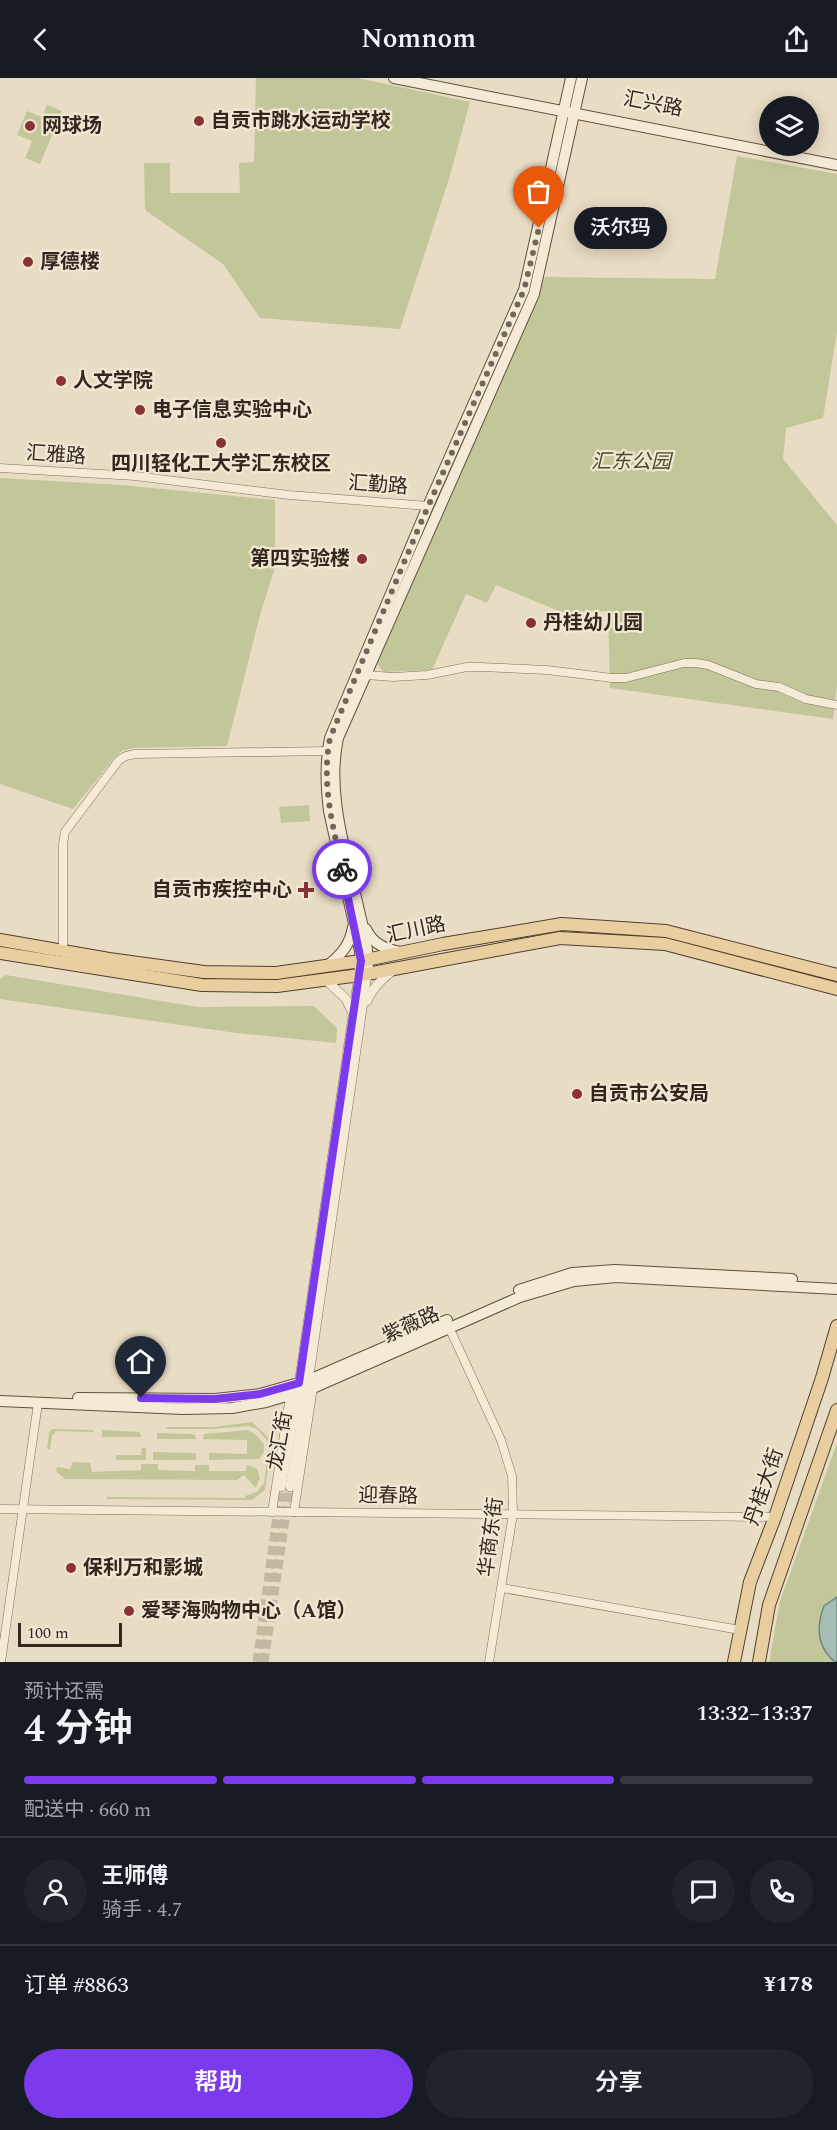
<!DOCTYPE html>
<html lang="zh">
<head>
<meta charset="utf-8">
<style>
	body { margin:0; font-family:Spectral,"Noto Sans SC",serif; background:#20242c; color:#f1f3f6; height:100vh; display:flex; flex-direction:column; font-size:22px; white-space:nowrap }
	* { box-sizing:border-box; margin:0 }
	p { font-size:20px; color:#9ea1a6 }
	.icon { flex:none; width:33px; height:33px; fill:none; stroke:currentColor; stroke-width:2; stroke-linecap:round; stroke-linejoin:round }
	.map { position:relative; height:1584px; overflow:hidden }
	.details { display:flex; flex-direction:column; background:#171b24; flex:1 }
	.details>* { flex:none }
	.controls { position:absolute; left:759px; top:18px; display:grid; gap:12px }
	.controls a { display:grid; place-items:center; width:60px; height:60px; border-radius:50%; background:#171b24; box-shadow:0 3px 15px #0003; font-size:30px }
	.scale { position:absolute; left:18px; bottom:15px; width:104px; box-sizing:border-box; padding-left:6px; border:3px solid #33281f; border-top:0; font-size:16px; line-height:21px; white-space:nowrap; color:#33281f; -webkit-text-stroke:4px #f1e7d3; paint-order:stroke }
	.pin { position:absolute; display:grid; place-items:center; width:51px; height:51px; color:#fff; margin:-62px -26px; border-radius:50% 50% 50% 0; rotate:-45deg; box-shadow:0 0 6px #0007 }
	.pin .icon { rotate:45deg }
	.courier { position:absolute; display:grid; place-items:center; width:60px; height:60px; margin:-30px; border:4px solid #7c3aed; border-radius:50%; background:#fff; color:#222; box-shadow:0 2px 8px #0007 }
	.bubble { position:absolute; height:42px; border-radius:21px; background:#171b24; box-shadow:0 3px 15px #0003; font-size:20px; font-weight:600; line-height:42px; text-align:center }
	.overview em { font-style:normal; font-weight:600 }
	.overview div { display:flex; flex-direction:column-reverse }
	.overview { display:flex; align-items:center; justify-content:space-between; height:102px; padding:0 24px }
	h1 { font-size:39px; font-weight:600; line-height:45px }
	.bar { display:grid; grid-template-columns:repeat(4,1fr); gap:9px 6px; align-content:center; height:72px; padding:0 24px }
	.bar i { height:8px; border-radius:4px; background:#363941 }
	.bar .on { background:#7c3aed }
	.bar p { grid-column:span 4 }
	.line { display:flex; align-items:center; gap:15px; padding:0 24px; border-top:2px solid #363941 }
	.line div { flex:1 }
	.round { display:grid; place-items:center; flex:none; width:63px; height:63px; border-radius:32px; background:#20242c }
	.action { display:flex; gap:12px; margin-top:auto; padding:12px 24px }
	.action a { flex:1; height:69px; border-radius:36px; background:#7c3aed; color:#fff; font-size:24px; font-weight:600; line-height:69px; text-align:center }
	.action a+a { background:#20242c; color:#f1f3f6 }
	header { display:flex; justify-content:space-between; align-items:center; height:78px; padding:0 24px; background:#171b24; font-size:27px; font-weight:600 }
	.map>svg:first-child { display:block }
</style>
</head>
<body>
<header><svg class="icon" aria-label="back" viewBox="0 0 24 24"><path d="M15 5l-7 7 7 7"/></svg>Nomnom<svg class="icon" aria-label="share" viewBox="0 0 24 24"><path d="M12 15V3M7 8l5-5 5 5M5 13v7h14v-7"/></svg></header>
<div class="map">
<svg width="837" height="1584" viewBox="0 0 837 1584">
	<rect width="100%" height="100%" fill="#e9dcc4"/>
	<g fill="#c2c699">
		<polygon points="256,0 358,0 470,24 449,101 400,251 260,240 223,186 145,132 144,85 170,85 170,115 240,115 239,85 254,84"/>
		<polygon points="47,27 62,33 40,86 25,80 32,63 17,57 27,33 42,39"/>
		<polygon points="737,78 837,96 837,254 823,340 786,350 783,381 837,447 837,607 833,641 610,610 608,533 561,534 496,507 487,525 466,516 432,592 383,594 377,586 527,245 545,199 715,201"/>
		<polygon points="0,400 122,407 275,422 275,489 260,537 227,668 133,670 122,673 115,679 73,731 0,706"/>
		<polygon points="309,727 310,743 281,745 279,729"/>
		<polygon points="6,897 197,929 314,928 337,950 336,965 236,955 0,921 0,901"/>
		<polygon points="252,1344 272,1363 265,1412 252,1422 106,1421 109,1417 110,1419 245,1420 245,1418 257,1414 264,1405 269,1367 266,1361 257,1351 248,1348 210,1351 168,1351 165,1349 214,1349"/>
		<polygon points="52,1351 93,1352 93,1354 56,1353 52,1358 50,1371 47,1371 49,1355"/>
		<polygon points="102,1352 139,1354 142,1359 102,1359"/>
		<polygon points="248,1352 254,1355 264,1366 264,1374 259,1381 209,1382 209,1375 247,1376 247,1362 203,1361 204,1356"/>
		<polygon points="157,1355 192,1356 195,1357 196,1361 157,1361"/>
		<polygon points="837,1365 837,1584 769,1584 780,1523"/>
		<polygon points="142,1370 146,1370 146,1382 116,1382 116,1377 141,1377"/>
		<polygon points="153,1374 196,1375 196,1382 153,1382"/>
		<polygon points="73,1384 90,1385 92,1394 141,1392 141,1386 158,1386 158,1392 195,1393 195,1387 209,1387 209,1393 246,1393 247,1387 257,1391 260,1400 256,1410 244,1397 237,1402 65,1401 56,1393 57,1389 70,1391"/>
	</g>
	<path fill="#a5bdb5" stroke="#6d8a81" stroke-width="1.5" d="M837 1519V1584H835C817 1569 816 1549 824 1528Z"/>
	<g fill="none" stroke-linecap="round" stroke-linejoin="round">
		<g stroke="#c5b8a3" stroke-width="9" stroke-dasharray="9 4.5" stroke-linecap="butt">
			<polyline points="257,1584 281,1409"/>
			<polyline points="264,1584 290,1409"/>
		</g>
		<defs>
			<g id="minor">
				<polyline points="0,390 135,398 289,417 428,428"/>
				<polyline points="366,597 393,599 427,597 467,589 480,589 547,592 612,600 626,600 684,585 696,585 708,587 756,606 779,609 806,621 837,627"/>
				<polyline points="63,873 63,766 65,754 119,682 126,678 135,676 327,673"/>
				<polyline points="448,1247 501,1362 512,1398 513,1436 489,1584"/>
				<polyline points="0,1431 775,1439"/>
				<polyline points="272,1434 290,1318"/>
				<polyline points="294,1434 313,1310"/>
				<polyline points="502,1510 740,1552"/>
				<polyline points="1,1584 38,1325"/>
			</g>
			<g id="tertiary">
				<polyline points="325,901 346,921 352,933"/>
				<path d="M367 923C373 909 383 900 395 891"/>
				<polyline points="281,1409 298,1314 359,897"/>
				<polyline points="290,1409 307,1311 367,896"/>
			</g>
			<g id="secondary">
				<polyline points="394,0 837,87"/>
				<path d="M366 851C373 866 385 871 400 874"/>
				<path d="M327 888C341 877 350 867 353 849"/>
				<path d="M367 896C370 872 363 851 358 828 346 774 326 716 338 660L534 216 582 0"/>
				<path d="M359 897 361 883 360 873 329 733C326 709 325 684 330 660L428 428 524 212 571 0"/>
				<polyline points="519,1212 572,1195 615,1192 792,1201"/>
				<polyline points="78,1320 215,1321 260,1316 309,1302 447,1242"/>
				<polyline points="0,1323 183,1331 232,1330 266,1324 313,1310 520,1219 574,1203 616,1199 837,1211"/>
			</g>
			<g id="primary">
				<polyline points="0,862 109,881 204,894 276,895 361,883 443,866 562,846 666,853 837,897"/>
				<polyline points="0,875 202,907 277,908 367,896 560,860 665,866 837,911"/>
				<polyline points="734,1584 750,1504 775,1439 822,1300 837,1248"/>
				<polyline points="759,1584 769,1527 837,1332"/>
			</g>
		</defs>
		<use href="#minor" stroke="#826f5c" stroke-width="9"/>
		<use href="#tertiary" stroke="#826f5c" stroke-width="10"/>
		<use href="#secondary" stroke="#635040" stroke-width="12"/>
		<use href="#primary" stroke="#503e30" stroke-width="14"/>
		<use href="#minor" stroke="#f5ead6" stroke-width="8"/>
		<use href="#tertiary" stroke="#f5ead6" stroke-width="9"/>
		<use href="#secondary" stroke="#f5ead6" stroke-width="10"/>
		<use href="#primary" stroke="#e9cfa0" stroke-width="12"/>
	</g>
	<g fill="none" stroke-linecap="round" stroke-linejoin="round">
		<path stroke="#736759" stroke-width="6" stroke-dasharray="0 10.8" d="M342 791C333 748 321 705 330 660L419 449 524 212 539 150"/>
		<polyline stroke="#7c3aed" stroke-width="8" points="141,1320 215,1321 260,1316 299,1305 361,883 342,791"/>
	</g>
	<g fill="#8a3337" stroke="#f1e7d3" stroke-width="2">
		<circle cx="199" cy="43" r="6"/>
		<circle cx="30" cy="48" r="6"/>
		<circle cx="28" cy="184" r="6"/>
		<circle cx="61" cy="303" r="6"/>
		<circle cx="140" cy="332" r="6"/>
		<circle cx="221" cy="365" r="6"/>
		<circle cx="362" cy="481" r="6"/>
		<circle cx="531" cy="545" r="6"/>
		<path d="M303 803h6v6h6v6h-6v6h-6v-6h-6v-6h6z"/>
		<circle cx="577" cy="1016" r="6"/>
		<circle cx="71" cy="1490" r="6"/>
		<circle cx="129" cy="1533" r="6"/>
	</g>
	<g text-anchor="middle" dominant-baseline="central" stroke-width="4.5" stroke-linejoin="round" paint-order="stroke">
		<g font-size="20" fill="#33281f" stroke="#f1e7d3">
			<text transform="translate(653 26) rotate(11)">汇兴路</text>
			<text transform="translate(56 377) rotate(4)">汇雅路</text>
			<text transform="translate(378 407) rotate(4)">汇勤路</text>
			<text transform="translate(416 852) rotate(-12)">汇川路</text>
			<text transform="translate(411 1247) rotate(-24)">紫薇路</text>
			<text transform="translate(280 1363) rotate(-80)">龙汇街</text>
			<text transform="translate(764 1409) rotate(-71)">丹桂大街</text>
			<text transform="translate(388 1418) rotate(1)">迎春路</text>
			<text transform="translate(491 1459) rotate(-83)">华商东街</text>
		</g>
		<g font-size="20" font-weight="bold" fill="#33281f" stroke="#f1e7d3" text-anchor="start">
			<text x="211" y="43">自贡市跳水运动学校</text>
			<text x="42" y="48">网球场</text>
			<text x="40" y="184">厚德楼</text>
			<text x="73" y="303">人文学院</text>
			<text x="152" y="332">电子信息实验中心</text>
			<text x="221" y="386" text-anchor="middle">四川轻化工大学汇东校区</text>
			<text x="350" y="481" text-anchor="end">第四实验楼</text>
			<text x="543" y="545">丹桂幼儿园</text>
			<text x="292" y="812" text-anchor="end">自贡市疾控中心</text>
			<text x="589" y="1016">自贡市公安局</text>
			<text x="83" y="1490">保利万和影城</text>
			<text x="141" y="1533">爱琴海购物中心（A馆）</text>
		</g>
		<g font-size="20" font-style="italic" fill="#464e28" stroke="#f1e7d3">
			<text x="631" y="384">汇东公园</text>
		</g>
	</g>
</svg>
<div class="controls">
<a><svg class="icon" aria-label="layers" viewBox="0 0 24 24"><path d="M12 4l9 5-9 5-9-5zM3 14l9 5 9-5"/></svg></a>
</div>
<div class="scale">100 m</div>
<div class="pin" style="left:539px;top:150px;background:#ea580c"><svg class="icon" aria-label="bag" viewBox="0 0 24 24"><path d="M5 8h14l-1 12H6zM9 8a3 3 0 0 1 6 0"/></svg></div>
<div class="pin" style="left:141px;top:1320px;background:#1f2937"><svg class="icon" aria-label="home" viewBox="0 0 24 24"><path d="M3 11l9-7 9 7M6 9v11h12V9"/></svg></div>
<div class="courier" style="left:342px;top:791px"><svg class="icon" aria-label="bike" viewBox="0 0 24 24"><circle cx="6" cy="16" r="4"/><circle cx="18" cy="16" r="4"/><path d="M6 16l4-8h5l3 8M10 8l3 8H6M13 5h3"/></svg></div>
<div class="bubble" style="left:574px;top:129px;width:93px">沃尔玛</div>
</div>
<section class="details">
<div class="overview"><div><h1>4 分钟</h1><p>预计还需</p></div><em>13:32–13:37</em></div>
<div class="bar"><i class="on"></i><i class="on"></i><i class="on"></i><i></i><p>配送中 · 660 m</p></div>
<div class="line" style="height:108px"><a class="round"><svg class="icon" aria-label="person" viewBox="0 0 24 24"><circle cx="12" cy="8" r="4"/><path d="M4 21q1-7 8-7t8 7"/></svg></a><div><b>王师傅</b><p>骑手 · 4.7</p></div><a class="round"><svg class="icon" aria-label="chat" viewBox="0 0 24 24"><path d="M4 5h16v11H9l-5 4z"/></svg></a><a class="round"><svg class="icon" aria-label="phone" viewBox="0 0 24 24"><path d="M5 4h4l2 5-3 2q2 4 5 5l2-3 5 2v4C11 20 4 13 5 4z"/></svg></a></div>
<div class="line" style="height:78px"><div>订单 #8863</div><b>¥178</b></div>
<div class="action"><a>帮助</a><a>分享</a></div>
</section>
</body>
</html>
